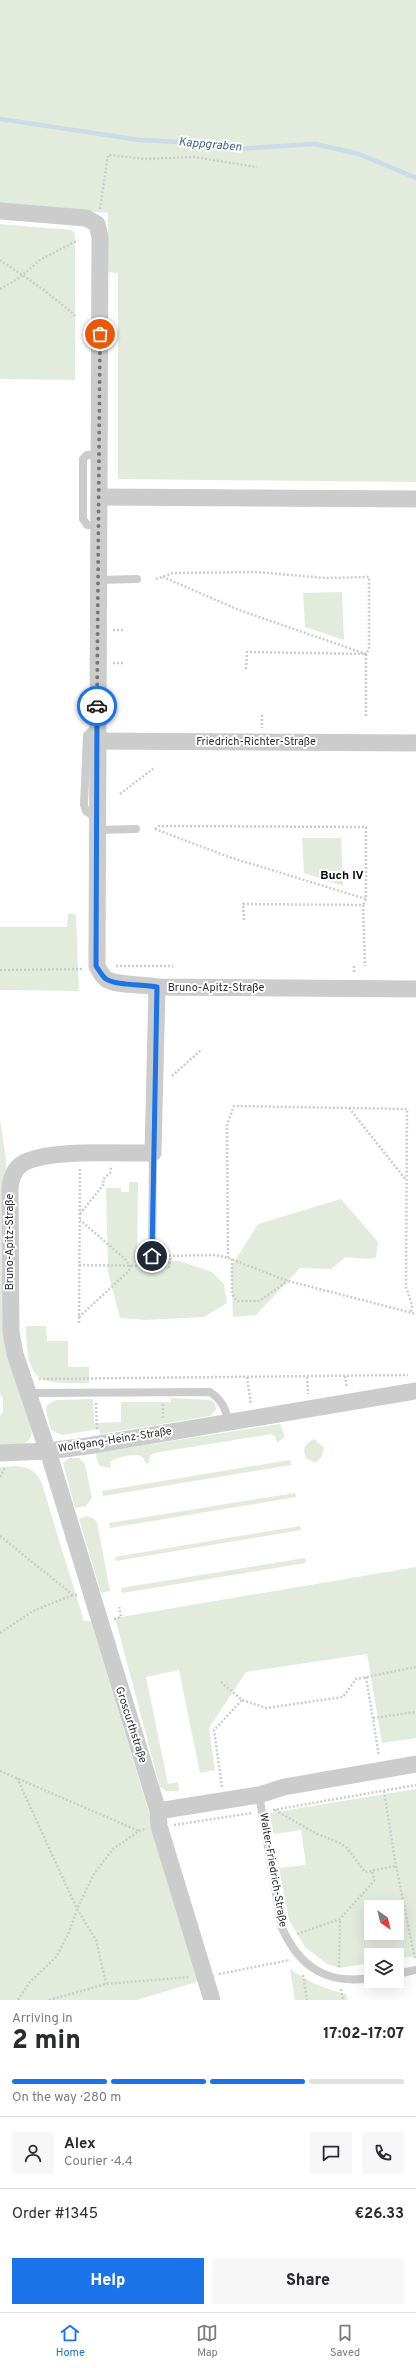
<!DOCTYPE html>
<html lang="en">
<head>
<meta charset="utf-8">
<style>
	body { margin:0; font-family:Overpass,sans-serif; background:#f7f7f7; color:#2b2b33; height:100vh; display:flex; flex-direction:column; font-size:15px; white-space:nowrap }
	* { box-sizing:border-box; margin:0 }
	p { font-size:13px; color:#7c7c81 }
	.icon { flex:none; width:22px; height:22px; fill:none; stroke:currentColor; stroke-width:2; stroke-linecap:round; stroke-linejoin:round }
	.map { position:relative; height:2000px; overflow:hidden }
	.details { display:flex; flex-direction:column; background:#fff; flex:1 }
	.details>* { flex:none }
	.needle { width:26px; rotate:146deg }
	.controls { position:absolute; left:364px; top:1900px; display:grid; gap:8px }
	.controls a { display:grid; place-items:center; width:40px; height:40px; border-radius:0px; background:#fff; box-shadow:0 4px 16px #0002; font-size:20px }
	.pin { position:absolute; display:grid; place-items:center; width:34px; height:34px; color:#fff; margin:-17px; border:2px solid #fff; border-radius:50%; box-shadow:0 1px 4px #0007 }
	.courier { position:absolute; display:grid; place-items:center; width:40px; height:40px; margin:-20px; border:3px solid #1a73e8; border-radius:50%; background:#fff; color:#222; box-shadow:0 1px 5px #0007 }
	.summary em { font-style:normal; font-weight:800 }
	.summary div { display:flex; flex-direction:column-reverse }
	.summary { display:flex; align-items:center; justify-content:space-between; height:68px; padding:0 12px }
	h1 { font-size:26px; font-weight:800; line-height:30px }
	.bar { display:grid; grid-template-columns:repeat(4,1fr); gap:6px 4px; align-content:center; height:48px; padding:0 12px }
	.bar i { height:5px; border-radius:3px; background:#e1e1e2 }
	.bar .current { background:#1a73e8 }
	.bar p { grid-column:span 4 }
	.line { display:flex; align-items:center; gap:10px; padding:0 12px; border-top:1px solid #e1e1e2 }
	.line div { flex:1 }
	.round { display:grid; place-items:center; flex:none; width:42px; height:42px; border-radius:0px; background:#f7f7f7 }
	.action { display:flex; gap:8px; margin-top:auto; padding:8px 12px }
	.action a { flex:1; height:46px; border-radius:0px; background:#1a73e8; color:#fff; font-size:16px; font-weight:800; line-height:46px; text-align:center }
	.action a+a { background:#f7f7f7; color:#2b2b33 }
	.tabs { display:flex; justify-content:space-around; align-items:center; height:56px; border-top:1px solid #e1e1e2; background:#fff; font-size:11px; color:#7c7c81 }
	.tabs a { display:grid; justify-items:center; gap:2px }
	.tabs .current { color:#1a73e8 }
	.map>svg:first-child { display:block }
</style>
</head>
<body>
<div class="map">
<svg width="416" height="2000" viewBox="0 0 416 2000">
	<rect width="100%" height="100%" fill="#fff"/>
	<g fill="#e3ebdd" fill-rule="evenodd">
		<polygon points="0,0 416,0 416,482 118,479 118,273 108,272 108,213 0,204"/>
		<polygon points="0,224 72,230 75,234 75,380 0,379"/>
		<polygon points="342,592 344,640 305,627 303,593"/>
		<polygon points="302,838 341,838 343,886 304,873"/>
		<polygon points="68,914 76,914 79,991 0,990 0,927 67,927"/>
		<path d="M0 1119 6 1160 3 1315 32 1433C29 1448 12 1445 0 1445V1415L3 1413V1399L0 1393Z"/>
		<polygon points="129,1182 138,1182 137,1260 180,1261 212,1272 224,1284 227,1303 204,1317 146,1320 120,1318 108,1272 106,1188 121,1188 121,1192 129,1192"/>
		<polygon points="341,1199 378,1242 376,1258 365,1259 346,1257 331,1269 300,1268 256,1315 233,1317 231,1267 258,1224"/>
		<path d="M26 1326H46L47 1341H68V1367H89V1383C37 1384 27 1383 26 1326Z"/>
		<polygon points="171,1398 210,1400 215,1403 216,1410 210,1416 100,1434 99,1429 62,1435 51,1430 46,1410 47,1405 56,1400 93,1399 94,1423 121,1422 121,1402 171,1402"/>
		<path d="M280 1424 285 1437 277 1443 275 1436 271 1434 154 1453 150 1456 149 1463H146C144 1460 143 1457 140 1456 133 1453 115 1458 110 1462L111 1468 100 1466 97 1461 96 1453Z"/>
		<path d="M314 1439 324 1448 322 1456 316 1463 306 1458C302 1448 305 1444 314 1439Z"/>
		<polygon points="70,1458 79,1458 85,1464 92,1498 86,1506 75,1508 63,1463"/>
		<polygon points="290,1460 291,1465 103,1496 102,1491"/>
		<path d="M17 1466C29 1468 35 1470 41 1481L84 1621H91L200 1981 137 2000H0V1467Z"/>
		<polygon points="295,1493 296,1497 110,1528 109,1523"/>
		<polygon points="87,1516 94,1519 97,1522 110,1591 101,1593 79,1519"/>
		<polygon points="300,1526 301,1530 116,1561 115,1557"/>
		<polygon points="305,1558 306,1563 122,1593 121,1588"/>
		<polygon points="416,1567 416,1738 382,1743 367,1654 246,1672 209,1728 215,1770 200,1773 179,1670 146,1677 168,1784 178,1782 179,1791 166,1791 160,1787 115,1618"/>
		<path d="M416 1789V1956L397 1959V1955H371V1963L339 1968 327 1964 305 1947 289 1920 279 1868 306 1865 301 1830 274 1834 269 1813ZM371 1907H397V1933H371Z"/>
		<path d="M290 1969C308 1982 325 1989 346 1994L347 2000H295Z"/>
	</g>
	<g fill="none" stroke-linecap="round" stroke-linejoin="round">
		<polyline stroke="#cadbea" stroke-width="4.5" points="0,119 140,140 199,143 235,149 315,144 359,154 416,178"/>
		<g stroke="#ccc" stroke-width="2.5" stroke-dasharray="2 2" stroke-linecap="butt">
			<polyline points="100,209 108,155 146,159 194,157 257,167"/>
			<polyline points="0,260 44,290 77,317"/>
			<polyline points="0,289 19,278 40,260 78,240"/>
			<polyline points="156,579 173,573 257,572 325,578 369,577 369,649 366,654 239,610 163,577"/>
			<polyline points="113,630 123,630"/>
			<polyline points="113,663 123,663"/>
			<polyline points="246,669 247,652 366,654 366,716"/>
			<polyline points="262,715 262,728"/>
			<polyline points="120,794 154,768"/>
			<polyline points="155,829 159,826 366,827 366,899 363,905"/>
			<polyline points="155,829 229,857 366,899"/>
			<polyline points="244,920 243,904 363,905 365,966"/>
			<polyline points="116,966 173,966"/>
			<polyline points="354,966 354,973"/>
			<polyline points="0,970 83,969"/>
			<polyline points="172,1076 201,1050"/>
			<polyline points="349,1108 406,1180"/>
			<polyline points="80,1214 104,1184 103,1179 110,1173 111,1167"/>
			<polyline points="161,1256 216,1255 228,1258 288,1281 416,1314"/>
			<polyline points="228,1258 227,1125 234,1106 407,1109 406,1287 412,1305 411,1312"/>
			<polyline points="232,1259 232,1294 237,1301 259,1301 288,1281"/>
			<polyline points="79,1265 149,1266"/>
			<polyline points="156,1266 169,1267 171,1256"/>
			<polyline points="79,1317 129,1271 130,1266 126,1260 80,1220"/>
			<polyline points="79,1323 80,1167"/>
			<polyline points="345,1376 347,1388"/>
			<polyline points="247,1377 251,1405"/>
			<polyline points="307,1377 308,1394"/>
			<polyline points="39,1379 408,1375"/>
			<polyline points="96,1403 97,1430"/>
			<polyline points="163,1418 163,1403"/>
			<polyline points="0,1477 5,1468"/>
			<polyline points="0,1536 73,1595 77,1595"/>
			<polyline points="114,1619 121,1617 119,1607"/>
			<polyline points="0,1633 33,1611 73,1595"/>
			<polyline points="366,1677 379,1756"/>
			<polyline points="221,1682 242,1700 266,1708 343,1697 356,1679 416,1667"/>
			<polyline points="373,1718 416,1712"/>
			<polyline points="0,1771 139,1831"/>
			<polyline points="17,1778 77,1909 96,1940 106,1984"/>
			<polyline points="222,1787 214,1730 242,1700"/>
			<polyline points="384,1791 396,1866 415,1959"/>
			<polyline points="273,1810 416,1785"/>
			<polyline points="275,1810 315,1833 340,1843 347,1848 365,1872 396,1866"/>
			<polyline points="174,1825 252,1813"/>
			<polyline points="297,1934 340,1919 374,1881 372,1870"/>
			<polyline points="339,1967 340,1919"/>
			<polyline points="219,1974 290,1960"/>
			<polyline points="303,1975 307,2000"/>
			<polyline points="341,1989 343,2000"/>
			<polyline points="18,2000 30,1982 56,1957 68,1935 77,1909 94,1874 113,1849 139,1831 145,1829"/>
			<polyline points="49,2000 106,1984 190,1977"/>
		</g>
		<g stroke="#ccc" stroke-width="8">
			<polyline points="99,526 87,525 83,519 83,459 87,455 100,455"/>
			<polyline points="99,580 137,579"/>
			<polyline points="96,818 86,811 84,805 87,735 97,726"/>
			<polyline points="96,830 136,829"/>
			<polyline points="152,1256 153,1153"/>
			<path d="M28 1393 210 1392C222 1400 225 1408 229 1422"/>
			<path d="M259 1795 282 1928C300 1968 328 1985 371 1978"/>
			<polyline points="397,1974 416,1970"/>
		</g>
		<g stroke="#ccc" stroke-width="17">
			<path d="M0 211 86 218 97 224 100 237 97 966C99 970 102 976 106 979 117 986 143 984 157 987L416 989"/>
			<polyline points="100,497 416,499"/>
			<polyline points="96,741 416,743"/>
			<path d="M157 987 153 1153C122 1154 46 1148 22 1164 14 1169 11 1179 10 1188L11 1332 15 1354 51 1461 158 1811 159 1826 212 2000"/>
			<polyline points="0,1453 48,1451 87,1446 416,1391"/>
			<polyline points="158,1811 259,1795 284,1787 416,1764"/>
		</g>
	</g>
	<g fill="none" stroke-linecap="round" stroke-linejoin="round">
		<polyline stroke="#787878" stroke-width="4" stroke-dasharray="0 7.2" points="97,706 100,334"/>
		<path stroke="#1a73e8" stroke-width="5" d="M97 706 96 966C99 970 102 976 106 979 117 986 143 984 157 987L152 1256"/>
	</g>
	<g text-anchor="middle" dominant-baseline="central" stroke-width="4" stroke-linejoin="round" paint-order="stroke">
		<g font-size="11" fill="#2f2f2f" stroke="#fff">
			<text x="256" y="742">Friedrich-Richter-Straße</text>
			<text x="216" y="988">Bruno-Apitz-Straße</text>
			<text transform="translate(10 1242) rotate(-90)">Bruno-Apitz-Straße</text>
			<text transform="translate(115 1440) rotate(-9)">Wolfgang-Heinz-Straße</text>
			<text transform="translate(131 1725) rotate(72)">Groscurthstraße</text>
			<text transform="translate(273 1870) rotate(80)">Walter-Friedrich-Straße</text>
		</g>
		<g font-size="12" font-style="italic" fill="#40698d" stroke="#fff">
			<text transform="translate(210 145) rotate(5)">Kappgraben</text>
		</g>
		<g font-size="12" font-weight="bold" fill="#000" stroke="#fff">
			<text x="342" y="876">Buch IV</text>
		</g>
	</g>
</svg>
<div class="controls">
<a><svg class="needle" viewBox="-14 -14 28 28"><path d="M0-13l5 13h-10z" fill="#e53935"/><path d="M0 13l5-13h-10z" fill="#7c7c81"/></svg></a>
<a><svg class="icon" aria-label="layers" viewBox="0 0 24 24"><path d="M12 4l9 5-9 5-9-5zM3 14l9 5 9-5"/></svg></a>
</div>
<div class="pin" style="left:100px;top:334px;background:#ea580c"><svg class="icon" aria-label="bag" viewBox="0 0 24 24"><path d="M5 8h14l-1 12H6zM9 8a3 3 0 0 1 6 0"/></svg></div>
<div class="pin" style="left:152px;top:1256px;background:#1f2937"><svg class="icon" aria-label="home" viewBox="0 0 24 24"><path d="M3 11l9-7 9 7M6 9v11h12V9"/></svg></div>
<div class="courier" style="left:97px;top:706px"><svg class="icon" aria-label="car" viewBox="0 0 24 24"><path d="M5 17H2v-5l4-1 3-4h7l3 4 3 1v5h-3M9 17h6M6 11h13"/><circle cx="7" cy="17" r="2"/><circle cx="17" cy="17" r="2"/></svg></div>
</div>
<section class="details">
<div class="summary"><div><h1>2 min</h1><p>Arriving in</p></div><em>17:02–17:07</em></div>
<div class="bar"><i class="current"></i><i class="current"></i><i class="current"></i><i></i><p>On the way · 280 m</p></div>
<div class="line" style="height:72px"><a class="round"><svg class="icon" aria-label="person" viewBox="0 0 24 24"><circle cx="12" cy="8" r="4"/><path d="M4 21q1-7 8-7t8 7"/></svg></a><div><b>Alex</b><p>Courier · 4.4</p></div><a class="round"><svg class="icon" aria-label="chat" viewBox="0 0 24 24"><path d="M4 5h16v11H9l-5 4z"/></svg></a><a class="round"><svg class="icon" aria-label="phone" viewBox="0 0 24 24"><path d="M5 4h4l2 5-3 2q2 4 5 5l2-3 5 2v4C11 20 4 13 5 4z"/></svg></a></div>
<div class="line" style="height:52px"><div>Order #1345</div><b>€26.33</b></div>
<div class="action"><a>Help</a><a>Share</a></div>
</section>
<nav class="tabs">
<a class="current"><svg class="icon" aria-label="home" viewBox="0 0 24 24"><path d="M3 11l9-7 9 7M6 9v11h12V9"/></svg>Home</a>
<a><svg class="icon" aria-label="map" viewBox="0 0 24 24"><path d="M3 6l6-2 6 2 6-2v14l-6 2-6-2-6 2zM9 4v14M15 6v14"/></svg>Map</a>
<a><svg class="icon" aria-label="saved" viewBox="0 0 24 24"><path d="M7 4h10v16l-5-4-5 4z"/></svg>Saved</a>
</nav>
</body>
</html>
